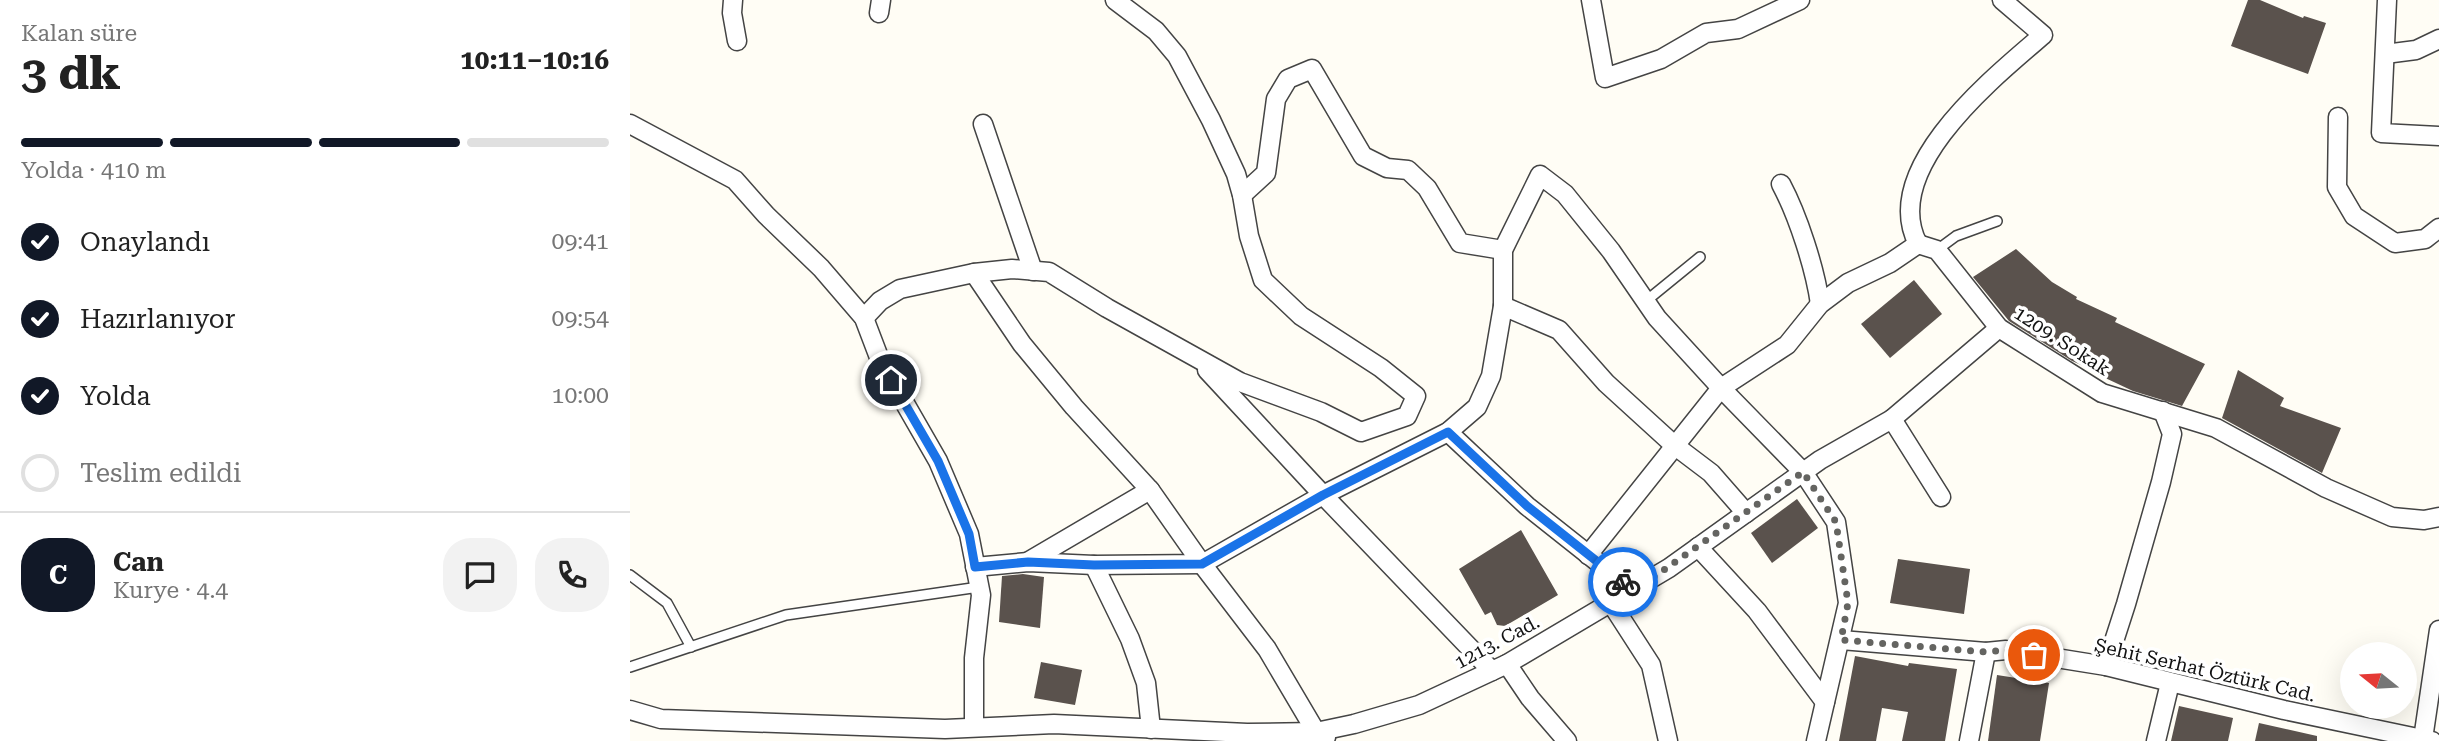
<!DOCTYPE html>
<html lang="tr">
<head>
<meta charset="utf-8">
<style>
	body { margin:0; font-family:"Roboto Serif",serif; background:#f2f2f2; color:#222; height:100vh; display:flex; flex-direction:column; font-size:26px; white-space:nowrap }
	* { box-sizing:border-box; margin:0 }
	p { font-size:23px; color:#767676 }
	.icon { flex:none; width:38px; height:38px; fill:none; stroke:currentColor; stroke-width:2; stroke-linecap:round; stroke-linejoin:round }
	.map { position:relative; flex:1; overflow:hidden }
	.details { display:flex; flex-direction:column; background:#fff; width:630px }
	.details>* { flex:none }
	.needle { width:46px; rotate:288deg }
	.fabs { position:absolute; left:1710px; top:642px; display:grid; gap:14px }
	.fabs a { display:grid; place-items:center; width:77px; height:77px; border-radius:50%; background:#fff; box-shadow:0 7px 28px #0002; font-size:35px }
	.pin { position:absolute; display:grid; place-items:center; width:60px; height:60px; color:#fff; margin:-30px; border:4px solid #fff; border-radius:50%; box-shadow:0 2px 7px #0007 }
	.courier { position:absolute; display:grid; place-items:center; width:70px; height:70px; margin:-35px; border:5px solid #1a73e8; border-radius:50%; background:#fff; color:#222; box-shadow:0 2px 9px #0007 }
	.headline em { font-style:normal; font-weight:700 }
	.headline div { display:flex; flex-direction:column-reverse }
	.headline { display:flex; align-items:center; justify-content:space-between; height:119px; padding:0 21px }
	h1 { font-size:46px; font-weight:700; line-height:52px }
	.bar { display:grid; grid-template-columns:repeat(4,1fr); gap:10px 7px; align-content:center; height:84px; padding:0 21px }
	.bar i { height:9px; border-radius:5px; background:#e0e0e0 }
	.bar .on { background:#111827 }
	.bar p { grid-column:span 4 }
	.line { display:flex; align-items:center; gap:18px; padding:0 21px; border-top:2px solid #e0e0e0 }
	.line div { flex:1 }
	.round { display:grid; place-items:center; flex:none; width:74px; height:74px; border-radius:28px; background:#f2f2f2 }
	ol { padding:0 21px; list-style:none }
	li { display:flex; align-items:center; gap:21px; height:77px }
	li p { margin-inline-start:auto }
	li .icon { padding:7px; border-radius:50%; background:#111827; color:#fff; stroke-width:4 }
	li:last-child { color:#767676 }
	li i { width:38px; height:38px; border:4px solid #e0e0e0; border-radius:50% }
	main { display:flex; flex:1; min-height:0 }
	.map>svg:first-child { display:block }
</style>
</head>
<body>
<main>
<section class="details">
<div class="headline"><div><h1>3 dk</h1><p>Kalan süre</p></div><em>10:11–10:16</em></div>
<div class="bar"><i class="on"></i><i class="on"></i><i class="on"></i><i></i><p>Yolda · 410 m</p></div>
<ol>
<li><svg class="icon" aria-label="check" viewBox="0 0 24 24"><path d="M5 12l5 5 9-10"/></svg>Onaylandı<p>09:41</p></li>
<li><svg class="icon" aria-label="check" viewBox="0 0 24 24"><path d="M5 12l5 5 9-10"/></svg>Hazırlanıyor<p>09:54</p></li>
<li><svg class="icon" aria-label="check" viewBox="0 0 24 24"><path d="M5 12l5 5 9-10"/></svg>Yolda<p>10:00</p></li>
<li><i></i>Teslim edildi</li>
</ol>
<div class="line" style="height:126px"><b class="round" style="background:#111827;color:#fff">C</b><div><b>Can</b><p>Kurye · 4.4</p></div><a class="round"><svg class="icon" aria-label="chat" viewBox="0 0 24 24"><path d="M4 5h16v11H9l-5 4z"/></svg></a><a class="round"><svg class="icon" aria-label="phone" viewBox="0 0 24 24"><path d="M5 4h4l2 5-3 2q2 4 5 5l2-3 5 2v4C11 20 4 13 5 4z"/></svg></a></div>
</section>
<div class="map">
<svg width="1809" height="741" viewBox="0 0 1809 741">
	<rect width="100%" height="100%" fill="#fffdf5"/>
	<g fill="#5a524d">
		<polygon points="1618,0 1630,0 1673,18 1674,16 1696,23 1678,74 1601,46"/>
		<polygon points="1386,249 1422,282 1447,297 1446,299 1487,318 1485,322 1575,364 1552,406 1503,391 1471,376 1472,374 1442,361 1379,321 1343,277"/>
		<polygon points="1284,280 1312,314 1260,358 1231,324"/>
		<polygon points="1608,370 1654,398 1650,406 1711,428 1692,473 1592,418"/>
		<polygon points="1167,499 1188,528 1142,563 1121,533"/>
		<polygon points="891,530 928,595 875,626 867,625 861,612 855,615 829,569"/>
		<polygon points="1268,559 1340,569 1334,614 1260,603"/>
		<polygon points="393,574 414,577 410,628 369,622 372,576"/>
		<polygon points="1225,656 1278,666 1279,663 1327,669 1315,741 1272,741 1278,712 1252,708 1246,741 1209,741"/>
		<polygon points="411,662 452,670 445,705 404,698"/>
		<polygon points="1367,675 1419,683 1410,741 1358,741"/>
		<polygon points="1549,706 1603,718 1598,741 1541,741"/>
		<polygon points="1629,723 1687,736 1687,741 1625,741"/>
	</g>
	<g fill="none" stroke-linecap="round" stroke-linejoin="round">
		<defs>
			<g id="lane">
				<polyline points="1307,250 1326,236 1367,221"/>
				<polyline points="1016,301 1070,257"/>
				<polyline points="0,575 37,603 61,647"/>
				<polyline points="0,667 156,615 349,587"/>
			</g>
			<g id="street">
				<polyline points="103,0 102,13 107,41"/>
				<polyline points="961,0 975,78 1031,59 1076,33 1108,29 1170,0"/>
				<polyline points="1757,0 1751,133 1809,136"/>
				<polyline points="249,13 251,0"/>
				<polyline points="1755,54 1786,50 1809,39"/>
				<polyline points="1708,117 1707,187 1724,216 1765,243 1795,239 1809,228"/>
				<polyline points="0,124 105,180 136,215 191,268 234,318 250,360 308,461 339,534 351,595 344,658 344,726"/>
				<polyline points="353,124 403,271"/>
				<path d="M1151 184C1168 216 1185 268 1190 304"/>
				<polyline points="612,195 636,173 646,99 658,79 682,69 733,156 757,168 778,170 797,188 830,243 873,250"/>
				<path d="M1288 244C1249 169 1363 78 1413 35L1372 0"/>
				<polyline points="344,273 392,344 444,407 520,490 572,564 637,649 686,732 696,737"/>
				<polyline points="873,306 929,330 976,383 1044,445 1081,473 1116,513"/>
				<polyline points="234,318 250,301 270,289 344,273 382,269 419,272 477,308 610,382 691,412 731,432 777,416 786,396 751,368 671,316 633,280 619,236 612,195 606,174 581,120 547,56 526,31 485,0"/>
				<polyline points="577,370 693,495 862,671"/>
				<polyline points="1262,419 1369,328"/>
				<polyline points="818,432 897,506 1003,590"/>
				<polyline points="1068,547 1127,611 1195,702"/>
				<polyline points="958,555 1091,388 1157,345 1190,304 1218,283 1260,263 1288,244 1307,250 1369,328 1472,393 1586,428 1696,488 1762,517 1794,520 1809,517"/>
				<polyline points="399,561 520,490"/>
				<polyline points="464,565 500,639 516,683 521,729"/>
				<polyline points="345,567 398,562 464,565 572,564 693,495 818,432 847,407 861,376 873,306 873,250 910,175 935,194 981,251 1027,318 1091,388 1173,472 1206,522 1218,603 1186,741"/>
				<polyline points="981,603 1021,665 1038,741"/>
				<polyline points="1211,640 1356,652 1376,650 1476,666 1654,710 1802,741"/>
				<polyline points="877,664 900,698 937,741"/>
				<polyline points="1476,666 1496,604 1531,482 1542,434 1533,411"/>
				<polyline points="0,710 31,719 315,729 424,724 617,733 686,732 724,724 789,705 877,664 1039,568 1190,460 1262,419 1311,497"/>
				<polyline points="1793,739 1809,630"/>
				<polyline points="1339,741 1356,652"/>
				<polyline points="1526,741 1540,683"/>
			</g>
		</defs>
		<use href="#lane" stroke="#444" stroke-width="12"/>
		<use href="#street" stroke="#444" stroke-width="21"/>
		<use href="#lane" stroke="#fff" stroke-width="9"/>
		<use href="#street" stroke="#fff" stroke-width="18"/>
	</g>
	<g fill="none" stroke-linecap="round" stroke-linejoin="round">
		<polyline stroke="#646461" stroke-width="7" stroke-dasharray="0 12.6" points="993,582 1003,590 1021,579 1173,472 1206,522 1218,603 1211,640 1356,652 1376,650 1404,655"/>
		<polyline stroke="#1a73e8" stroke-width="9" points="261,380 308,461 339,534 345,567 398,562 464,565 572,564 693,495 818,432 897,506 993,582"/>
	</g>
	<g text-anchor="middle" dominant-baseline="central" stroke-width="7" stroke-linejoin="round" paint-order="stroke">
		<g font-size="19" fill="#111" stroke="#fff">
			<text transform="translate(1432 341) rotate(33)">1209. Sokak</text>
			<text transform="translate(867 642) rotate(-28)">1213. Cad.</text>
			<text transform="translate(1575 670) rotate(13)">Şehit Serhat Öztürk Cad.</text>
		</g>
	</g>
</svg>
<div class="fabs">
<a><svg class="needle" viewBox="-14 -14 28 28"><path d="M0-13l5 13h-10z" fill="#e53935"/><path d="M0 13l5-13h-10z" fill="#767676"/></svg></a>
</div>
<div class="pin" style="left:1404px;top:655px;background:#ea580c"><svg class="icon" aria-label="bag" viewBox="0 0 24 24"><path d="M5 8h14l-1 12H6zM9 8a3 3 0 0 1 6 0"/></svg></div>
<div class="pin" style="left:261px;top:380px;background:#1f2937"><svg class="icon" aria-label="home" viewBox="0 0 24 24"><path d="M3 11l9-7 9 7M6 9v11h12V9"/></svg></div>
<div class="courier" style="left:993px;top:582px"><svg class="icon" aria-label="bike" viewBox="0 0 24 24"><circle cx="6" cy="16" r="4"/><circle cx="18" cy="16" r="4"/><path d="M6 16l4-8h5l3 8M10 8l3 8H6M13 5h3"/></svg></div>
</div>
</main>
</body>
</html>
